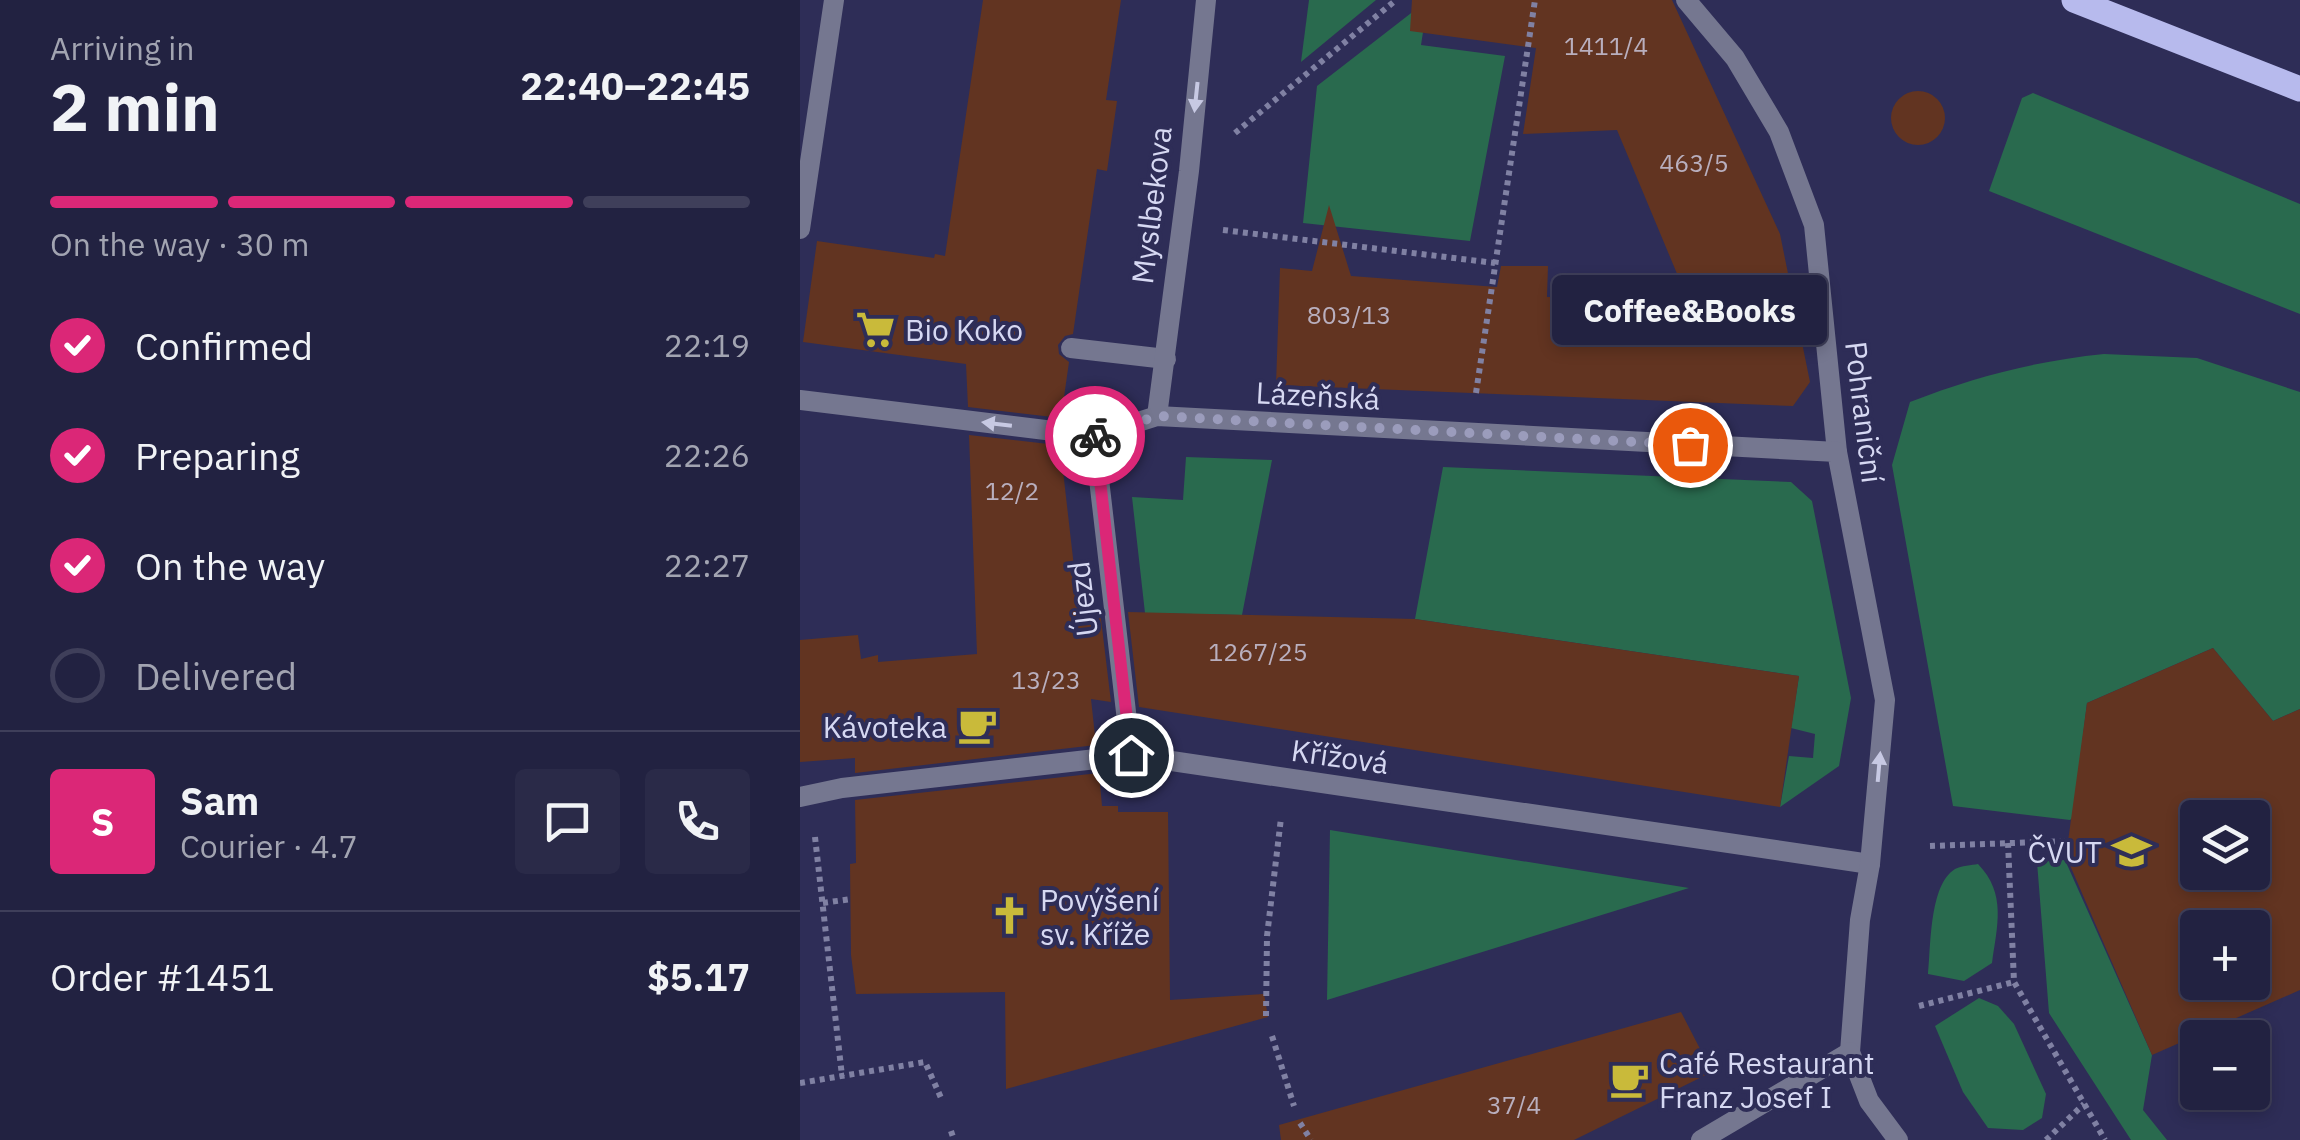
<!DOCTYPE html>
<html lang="en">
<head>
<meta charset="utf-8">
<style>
	body { margin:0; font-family:"IBM Plex Sans",sans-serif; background:#2a2a48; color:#f1f3f6; height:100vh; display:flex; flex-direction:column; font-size:38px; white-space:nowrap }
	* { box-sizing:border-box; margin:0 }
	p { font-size:32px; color:#a2a4b1 }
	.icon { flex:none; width:55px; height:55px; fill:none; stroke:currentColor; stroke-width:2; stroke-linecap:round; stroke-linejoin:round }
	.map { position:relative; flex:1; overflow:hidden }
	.details { display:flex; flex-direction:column; background:#222241; width:800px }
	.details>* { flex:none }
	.buttons { position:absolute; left:1380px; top:800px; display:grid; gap:20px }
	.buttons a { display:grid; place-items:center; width:90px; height:90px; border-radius:10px; background:#222241; box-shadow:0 5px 15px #0003,0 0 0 2px #3f3f5a; font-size:50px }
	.pin { position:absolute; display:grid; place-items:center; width:85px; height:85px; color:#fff; margin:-42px; border:5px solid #fff; border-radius:50%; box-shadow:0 2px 10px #0007 }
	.courier { position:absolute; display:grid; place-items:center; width:100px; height:100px; margin:-50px; border:8px solid #db2777; border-radius:50%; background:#fff; color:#222; box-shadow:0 2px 12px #0007 }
	.bubble { position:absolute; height:70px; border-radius:10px; background:#222241; box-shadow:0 5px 15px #0003,0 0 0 2px #3f3f5a; font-size:32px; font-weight:700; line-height:70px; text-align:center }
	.head em { font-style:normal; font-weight:700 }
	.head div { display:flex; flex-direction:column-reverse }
	.head { display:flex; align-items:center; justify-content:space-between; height:170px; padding:0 50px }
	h1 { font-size:65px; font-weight:700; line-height:75px }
	.bar { display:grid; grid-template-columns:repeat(4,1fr); gap:15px 10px; align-content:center; height:120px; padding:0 50px }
	.bar i { height:12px; border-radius:8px; background:#3f3f5a }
	.bar .on { background:#db2777 }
	.bar p { grid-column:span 4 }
	.line { display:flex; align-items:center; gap:25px; padding:0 50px; border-top:2px solid #3f3f5a }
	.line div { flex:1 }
	.round { display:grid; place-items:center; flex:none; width:105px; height:105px; border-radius:10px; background:#2a2a48 }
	ol { padding:0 50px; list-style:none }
	li { display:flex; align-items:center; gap:30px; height:110px }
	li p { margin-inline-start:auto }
	li .icon { padding:10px; border-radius:50%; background:#db2777; color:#fff; stroke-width:4 }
	li:last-child { color:#a2a4b1 }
	li i { width:55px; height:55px; border:5px solid #3f3f5a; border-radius:50% }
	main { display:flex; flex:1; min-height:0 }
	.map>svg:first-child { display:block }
</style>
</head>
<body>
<main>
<section class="details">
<div class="head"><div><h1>2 min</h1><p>Arriving in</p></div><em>22:40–22:45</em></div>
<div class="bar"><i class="on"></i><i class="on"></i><i class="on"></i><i></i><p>On the way · 30 m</p></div>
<ol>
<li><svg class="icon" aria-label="check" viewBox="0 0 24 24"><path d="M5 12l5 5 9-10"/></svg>Confirmed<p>22:19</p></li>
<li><svg class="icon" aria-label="check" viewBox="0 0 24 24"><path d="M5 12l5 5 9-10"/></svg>Preparing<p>22:26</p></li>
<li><svg class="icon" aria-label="check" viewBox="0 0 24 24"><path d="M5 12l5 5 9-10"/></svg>On the way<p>22:27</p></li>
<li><i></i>Delivered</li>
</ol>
<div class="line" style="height:180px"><b class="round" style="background:#db2777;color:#fff">S</b><div><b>Sam</b><p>Courier · 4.7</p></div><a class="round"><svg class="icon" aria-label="chat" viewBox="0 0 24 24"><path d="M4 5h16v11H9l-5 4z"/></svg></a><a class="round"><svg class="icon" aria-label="phone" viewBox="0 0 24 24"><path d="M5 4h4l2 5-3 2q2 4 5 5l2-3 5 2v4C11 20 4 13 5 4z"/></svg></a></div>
<div class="line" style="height:130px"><div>Order #1451</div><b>$5.17</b></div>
</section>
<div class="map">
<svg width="1500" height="1140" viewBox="0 0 1500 1140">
	<rect width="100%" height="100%" fill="#2e2d57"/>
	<g fill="#296a4e">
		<polygon points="509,0 576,0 501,62"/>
		<polygon points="628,0 621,45 705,56 670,241 503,223 517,86"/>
		<polygon points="1233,93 1500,204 1500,314 1189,191 1222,98"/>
		<path d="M1304 354 1397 358 1500 392V709L1473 721 1413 648 1287 703 1273 817 1270 820 1153 806 1092 465 1110 402C1174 377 1235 361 1304 354Z"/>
		<polygon points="386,457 472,460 442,615 345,613 332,497 383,500"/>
		<polygon points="643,467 991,482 1012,501 1051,698 1039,766 980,807 989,756 1013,758 1015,734 991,728 999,676 615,619"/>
		<polygon points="530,830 889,888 527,1000"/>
		<polygon points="1265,860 1352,1055 1343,1110 1367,1140 1331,1140 1249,1013 1237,862"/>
		<path d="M1178 864C1207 894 1197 926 1192 963L1164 981 1128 974C1131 947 1129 885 1155 869 1161 866 1172 865 1178 864Z"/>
		<polygon points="1179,998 1198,1006 1214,1024 1246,1094 1242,1118 1223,1130 1188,1128 1163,1092 1135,1026"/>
	</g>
	<g fill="#623421" fill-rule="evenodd">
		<polygon points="183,0 321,0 306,100 317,101 307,171 297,169 273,334 265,336 258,345 259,354 269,362 261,418 168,407 166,364 3,342 17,241 134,258 135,254 145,256"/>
		<polygon points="612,0 872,0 980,234 1010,382 993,406 476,385 480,268 512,271 529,205 551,276 697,287 701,266 748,266 747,297 888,300 817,130 723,134 736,48 610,31"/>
		<circle cx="1118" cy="118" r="27"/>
		<polygon points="169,435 257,445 256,452 261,453 279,611 300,611 311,702 291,699 296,745 55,773 55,758 0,762 0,640 58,635 61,659 78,655 78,662 177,654"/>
		<polygon points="328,612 615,619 999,676 980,807 339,707"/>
		<path d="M1413 648 1473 721 1500 709V990L1352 1055 1266 856 1287 703ZM1398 818H1452V872H1398ZM1398 928H1452V982H1398Z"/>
		<polygon points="299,773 302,806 318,806 318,812 368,812 370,1000 464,994 468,1017 206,1089 205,992 56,994 51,955 50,864 56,863 55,800"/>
		<polygon points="881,1012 912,1072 774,1140 481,1140 479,1125"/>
	</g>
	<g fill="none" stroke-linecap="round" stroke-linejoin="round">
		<g stroke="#8081a3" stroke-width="6" stroke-dasharray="5 5" stroke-linecap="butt">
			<polyline points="435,133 596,0"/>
			<polyline points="423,230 695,263"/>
			<polyline points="676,393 735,0"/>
			<polyline points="15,837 42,1076"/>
			<polyline points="1208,843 1214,982 1305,1140"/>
			<polyline points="1130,846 1267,841"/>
			<polyline points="23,903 51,899"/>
			<polyline points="1119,1006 1214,982"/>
			<polyline points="466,1016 467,936 481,818"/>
			<polyline points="472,1036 494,1106"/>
			<polyline points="0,1083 125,1062 142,1100"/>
			<polyline points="500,1123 511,1140"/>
			<polyline points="151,1131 154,1140"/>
			<polyline points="1246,1140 1284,1104"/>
		</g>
		<g stroke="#757790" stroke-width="20">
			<polyline points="886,0 935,58 979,132 1014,225 1037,452"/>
			<polyline points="271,348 366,359"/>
		</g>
		<polyline stroke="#757790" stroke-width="20" points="0,797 42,788 331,755 1070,864"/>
		<g stroke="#757790" stroke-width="20">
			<polyline points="0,229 34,0"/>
			<polyline points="0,400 294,436 357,416 1037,452 1085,700 1070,864 1060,920 1050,1052 1069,1101 1098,1140"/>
			<polyline points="357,416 389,171 406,0"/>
			<polyline points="294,436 331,755"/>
			<polyline points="901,1140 1050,1052"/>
		</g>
		<polyline stroke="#b7baed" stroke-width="25" points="1274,0 1500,89"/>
	</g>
	<defs><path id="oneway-solid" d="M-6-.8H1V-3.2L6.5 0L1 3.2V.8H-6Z" transform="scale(2.5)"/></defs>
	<g fill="#c7c9e3">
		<use href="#oneway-solid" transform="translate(396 97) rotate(96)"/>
		<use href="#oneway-solid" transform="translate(197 424) rotate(-173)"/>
		<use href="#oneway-solid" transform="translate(1079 767) rotate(-85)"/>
	</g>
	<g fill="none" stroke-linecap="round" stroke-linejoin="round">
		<polyline stroke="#9b9cbc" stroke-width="10" stroke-dasharray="0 18" points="295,436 357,416 890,445"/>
		<polyline stroke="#db2777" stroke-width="12" points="295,436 331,755"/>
	</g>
	<defs>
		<symbol id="supermarket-bare" viewBox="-9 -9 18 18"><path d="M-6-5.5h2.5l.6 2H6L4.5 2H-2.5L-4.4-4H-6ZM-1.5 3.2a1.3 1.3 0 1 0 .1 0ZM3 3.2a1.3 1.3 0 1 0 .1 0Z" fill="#c9ba3a" stroke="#2e2d57" stroke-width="2.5" paint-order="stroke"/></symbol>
		<symbol id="cafe-bare" viewBox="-9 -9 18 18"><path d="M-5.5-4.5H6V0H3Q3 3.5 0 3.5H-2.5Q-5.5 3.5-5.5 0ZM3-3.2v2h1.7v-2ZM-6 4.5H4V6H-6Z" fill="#c9ba3a" stroke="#2e2d57" stroke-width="2.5" paint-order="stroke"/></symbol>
		<symbol id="university-bare" viewBox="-9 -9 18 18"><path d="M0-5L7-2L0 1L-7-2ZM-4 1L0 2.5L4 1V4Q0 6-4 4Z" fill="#c9ba3a" stroke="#2e2d57" stroke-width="2.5" paint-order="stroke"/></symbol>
		<symbol id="church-bare" viewBox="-9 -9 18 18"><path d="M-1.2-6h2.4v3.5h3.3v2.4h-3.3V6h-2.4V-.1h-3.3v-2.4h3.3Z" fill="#c9ba3a" stroke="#2e2d57" stroke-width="2.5" paint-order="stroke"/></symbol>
	</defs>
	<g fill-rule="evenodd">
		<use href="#supermarket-bare" x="48" y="302" width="55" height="55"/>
		<use href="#cafe-bare" x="150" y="698" width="55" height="55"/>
		<use href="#university-bare" x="1304" y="824" width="55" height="55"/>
		<use href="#church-bare" x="182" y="888" width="55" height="55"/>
		<use href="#cafe-bare" x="802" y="1052" width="55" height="55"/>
	</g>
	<g text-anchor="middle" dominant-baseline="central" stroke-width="8" stroke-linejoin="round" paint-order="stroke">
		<g font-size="25" fill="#b9afbe">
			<text x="806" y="45">1411/4</text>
			<text x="894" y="162">463/5</text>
			<text x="549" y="314">803/13</text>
			<text x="212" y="490">12/2</text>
			<text x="458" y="651">1267/25</text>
			<text x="246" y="679">13/23</text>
			<text x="714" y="1104">37/4</text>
		</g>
		<g font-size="30" fill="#d6d8f2" stroke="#2e2d57">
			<text transform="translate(351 205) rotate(-83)">Myslbekova</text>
			<text transform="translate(518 395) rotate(3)">Lázeňská</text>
			<text transform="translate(1065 412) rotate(83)">Pohraniční</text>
			<text transform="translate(282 599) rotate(-97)">Újezd</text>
			<text transform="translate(540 756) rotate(8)">Křížová</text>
		</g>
		<g font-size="30" fill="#d6d8f2" stroke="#2e2d57" text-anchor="start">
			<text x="105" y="329">Bio Koko</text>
			<text x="147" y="726" text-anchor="end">Kávoteka</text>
			<text x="1302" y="851" text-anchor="end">ČVUT</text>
			<text x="240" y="899">Povýšení<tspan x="240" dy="34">sv. Kříže</tspan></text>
			<text x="859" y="1062">Café Restaurant<tspan x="859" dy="34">Franz Josef I</tspan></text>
		</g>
	</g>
</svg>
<div class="buttons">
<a><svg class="icon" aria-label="layers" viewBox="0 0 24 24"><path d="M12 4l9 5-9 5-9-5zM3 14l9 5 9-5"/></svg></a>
<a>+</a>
<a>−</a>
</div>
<div class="pin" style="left:890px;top:445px;background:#ea580c"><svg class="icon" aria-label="bag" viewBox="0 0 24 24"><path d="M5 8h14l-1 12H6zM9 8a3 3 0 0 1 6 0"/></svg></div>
<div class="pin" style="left:331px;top:755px;background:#1f2937"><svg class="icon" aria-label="home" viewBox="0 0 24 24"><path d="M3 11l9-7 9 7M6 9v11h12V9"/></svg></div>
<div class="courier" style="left:295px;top:436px"><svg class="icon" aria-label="bike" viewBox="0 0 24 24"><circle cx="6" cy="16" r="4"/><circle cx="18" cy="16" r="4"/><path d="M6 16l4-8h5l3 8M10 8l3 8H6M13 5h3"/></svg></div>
<div class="bubble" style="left:752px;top:275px;width:275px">Coffee&amp;Books</div>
</div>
</main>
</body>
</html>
